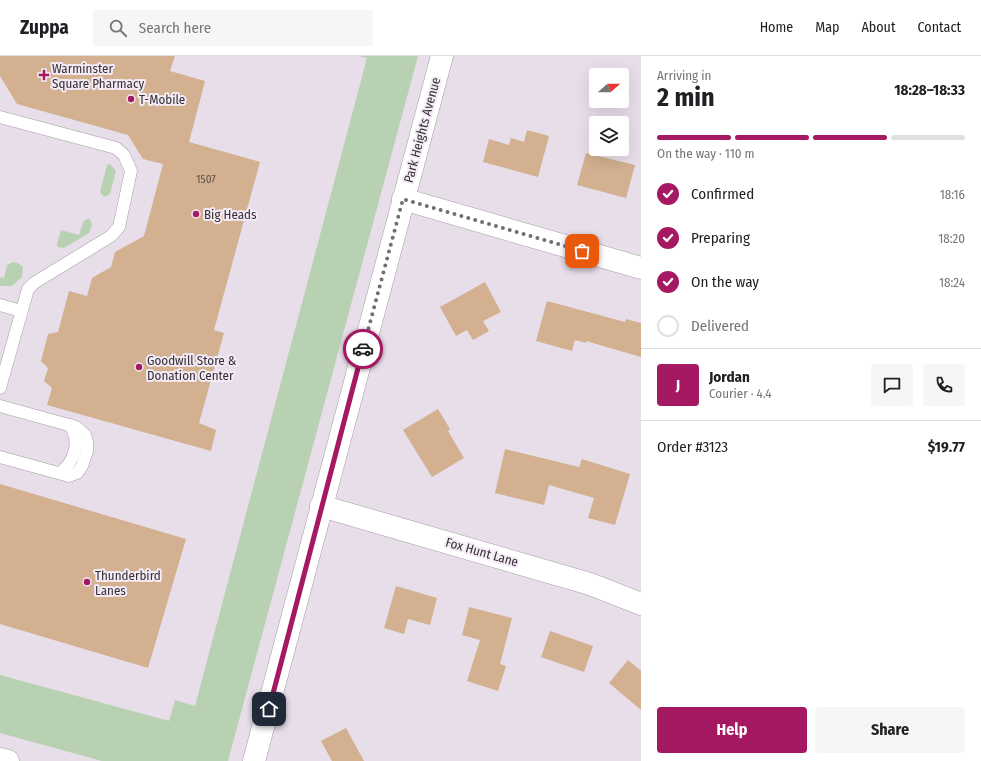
<!DOCTYPE html>
<html lang="en">
<head>
<meta charset="utf-8">
<style>
	body { margin:0; font-family:"Fira Sans Condensed",sans-serif; background:#f6f6f6; color:#202124; height:100vh; display:flex; flex-direction:column; font-size:15px; white-space:nowrap }
	* { box-sizing:border-box; margin:0 }
	p { font-size:13px; color:#757577 }
	.icon { flex:none; width:22px; height:22px; fill:none; stroke:currentColor; stroke-width:2; stroke-linecap:round; stroke-linejoin:round }
	.map { position:relative; flex:1; overflow:hidden }
	.sheet { display:flex; flex-direction:column; background:#fff; width:340px }
	.sheet>* { flex:none }
	.needle { width:26px; rotate:69deg }
	.controls { position:absolute; left:589px; top:12px; display:grid; gap:8px }
	.controls a { display:grid; place-items:center; width:40px; height:40px; border-radius:4px; background:#fff; box-shadow:0 4px 16px #0002; font-size:20px }
	.pin { position:absolute; display:grid; place-items:center; width:34px; height:34px; color:#fff; margin:-17px; border-radius:8px; box-shadow:0 2px 6px #0006 }
	.courier { position:absolute; display:grid; place-items:center; width:40px; height:40px; margin:-20px; border:3px solid #a41961; border-radius:50%; background:#fff; color:#222; box-shadow:0 1px 5px #0007 }
	.overview em { font-style:normal; font-weight:700 }
	.overview div { display:flex; flex-direction:column-reverse }
	.overview { display:flex; align-items:center; justify-content:space-between; height:68px; padding:0 16px }
	h1 { font-size:26px; font-weight:700; line-height:30px }
	.bar { display:grid; grid-template-columns:repeat(4,1fr); gap:6px 4px; align-content:center; height:48px; padding:0 16px }
	.bar i { height:5px; border-radius:3px; background:#e0e0e0 }
	.bar .active { background:#a41961 }
	.bar p { grid-column:span 4 }
	.line { display:flex; align-items:center; gap:10px; padding:0 16px; border-top:1px solid #e0e0e0 }
	.line div { flex:1 }
	.round { display:grid; place-items:center; flex:none; width:42px; height:42px; border-radius:4px; background:#f6f6f6 }
	ol { padding:0 16px; list-style:none }
	li { display:flex; align-items:center; gap:12px; height:44px }
	li p { margin-inline-start:auto }
	li .icon { padding:4px; border-radius:50%; background:#a41961; color:#fff; stroke-width:4 }
	li:last-child { color:#757577 }
	li i { width:22px; height:22px; border:2px solid #e0e0e0; border-radius:50% }
	.cta { display:flex; gap:8px; margin-top:auto; padding:8px 16px }
	.cta a { flex:1; height:46px; border-radius:4px; background:#a41961; color:#fff; font-size:16px; font-weight:700; line-height:46px; text-align:center }
	.cta a+a { background:#f6f6f6; color:#202124 }
	header { display:flex; align-items:center; gap:24px; box-sizing:border-box; height:56px; padding:0 20px; background:#fff; border-bottom:1px solid #e0e0e0 }
	header strong { font-size:19px }
	nav { display:flex; gap:22px; margin-inline-start:auto; font-size:14px }
	.search { width:280px; height:36px; background:#f6f6f6; display:flex; align-items:center; gap:10px; box-sizing:border-box; padding:0 14px; border-radius:4px; color:#757577; font-size:15px }
	main { display:flex; flex:1; min-height:0 }
	.map>svg:first-child { display:block }
</style>
</head>
<body>
<header>
<strong>Zuppa</strong>
<div class="search"><svg class="icon" aria-label="search" viewBox="0 0 24 24"><circle cx="10" cy="10" r="6"/><path d="M15 15l6 6"/></svg>Search here</div>
<nav><a>Home</a><a>Map</a><a>About</a><a>Contact</a></nav>
</header>
<main>
<div class="map">
<svg width="641" height="705" viewBox="0 0 641 705">
	<rect width="100%" height="100%" fill="#e7dee9"/>
	<g fill="#b8d1b3">
		<polygon points="359,0 418,0 228,705 102,705 0,677 0,619 169,665 175,644 195,650 367,2"/>
		<polygon points="110,108 116,115 110,138 104,141 100,136 107,109"/>
		<polygon points="87,163 90,163 92,168 89,177 64,192 58,191 57,188 61,174 79,179 83,166"/>
		<polygon points="13,206 18,207 23,211 22,221 12,230 0,230 0,221 4,222 7,209"/>
	</g>
	<g fill="#d2b090">
		<polygon points="0,0 175,0 170,15 205,25 189,86 260,106 214,274 224,277 199,367 216,374 211,395 47,349 52,332 44,325 48,312 41,305 48,278 58,276 69,235 87,240 92,222 111,211 115,196 144,180 163,108 143,103 128,79 17,48 0,20"/>
		<polygon points="527,74 549,80 538,121 483,106 489,83 509,89 511,82 524,86"/>
		<polygon points="586,97 635,109 626,142 577,129"/>
		<polygon points="485,226 501,256 483,265 489,275 473,284 467,274 456,280 440,251"/>
		<polygon points="547,245 625,266 626,263 641,267 641,301 586,285 586,287 575,284 572,295 536,285"/>
		<polygon points="438,353 450,373 448,375 464,402 432,421 403,374"/>
		<polygon points="505,393 579,411 582,403 630,418 615,469 588,462 594,442 549,429 544,449 495,437"/>
		<polygon points="0,428 186,483 148,612 0,568"/>
		<polygon points="396,530 437,542 430,569 408,563 404,578 384,572"/>
		<polygon points="469,551 512,562 500,608 506,610 498,635 467,625 480,584 462,579"/>
		<polygon points="550,575 593,590 584,616 541,601"/>
		<polygon points="628,604 641,615 641,654 609,627"/>
		<polygon points="346,672 364,705 332,705 321,685"/>
	</g>
	<g fill="none" stroke-linecap="round" stroke-linejoin="round">
		<defs>
			<g id="lane">
				<polyline points="0,61 116,92 124,99 131,115 119,171 111,180 34,227 28,233 0,332"/>
				<polyline points="0,249 21,255"/>
				<polyline points="0,350 76,371 85,379 87,386 87,395 82,410 77,417 69,420 0,401"/>
				<path d="M60 417C75 405 81 385 70 369"/>
			</g>
			<g id="street">
				<polyline points="403,143 641,212"/>
				<polyline points="321,450 590,528 641,548"/>
				<polyline points="0,703 8,705"/>
				<polyline points="254,705 442,0"/>
			</g>
		</defs>
		<use href="#lane" stroke="#a59ca7" stroke-width="13"/>
		<use href="#street" stroke="#a59ca7" stroke-width="23"/>
		<use href="#lane" stroke="#fff" stroke-width="12"/>
		<use href="#street" stroke="#fff" stroke-width="22"/>
	</g>
	<g fill="none" stroke-linecap="round" stroke-linejoin="round">
		<polyline stroke="#736e74" stroke-width="4" stroke-dasharray="0 7.2" points="363,293 403,143 582,195"/>
		<polyline stroke="#a41961" stroke-width="5" points="269,653 363,293"/>
	</g>
	<g fill="#a41961" stroke="#f5ebf7" stroke-width="1.5">
		<path d="M42 13h4v4h4v4h-4v4h-4v-4h-4v-4h4z"/>
		<circle cx="131" cy="43" r="4"/>
		<circle cx="196" cy="158" r="4"/>
		<circle cx="139" cy="311" r="4"/>
		<circle cx="87" cy="526" r="4"/>
	</g>
	<g text-anchor="middle" dominant-baseline="central" stroke-width="4" stroke-linejoin="round" paint-order="stroke">
		<g font-size="11" fill="#5c514c">
			<text x="206" y="123">1507</text>
		</g>
		<g font-size="13" fill="#353135" stroke="#f5ebf7" text-anchor="start">
			<text x="52" y="12">Warminster<tspan x="52" dy="15">Square Pharmacy</tspan></text>
			<text x="139" y="43">T-Mobile</text>
			<text x="204" y="158">Big Heads</text>
			<text x="147" y="304">Goodwill Store &amp;<tspan x="147" dy="15">Donation Center</tspan></text>
			<text x="95" y="519">Thunderbird<tspan x="95" dy="15">Lanes</tspan></text>
		</g>
		<g font-size="13" fill="#353135" stroke="#f5ebf7">
			<text transform="translate(422 74) rotate(-75)">Park Heights Avenue</text>
			<text transform="translate(482 496) rotate(16)">Fox Hunt Lane</text>
		</g>
	</g>
</svg>
<div class="controls">
<a><svg class="needle" viewBox="-14 -14 28 28"><path d="M0-13l5 13h-10z" fill="#e53935"/><path d="M0 13l5-13h-10z" fill="#757577"/></svg></a>
<a><svg class="icon" aria-label="layers" viewBox="0 0 24 24"><path d="M12 4l9 5-9 5-9-5zM3 14l9 5 9-5"/></svg></a>
</div>
<div class="pin" style="left:582px;top:195px;background:#ea580c"><svg class="icon" aria-label="bag" viewBox="0 0 24 24"><path d="M5 8h14l-1 12H6zM9 8a3 3 0 0 1 6 0"/></svg></div>
<div class="pin" style="left:269px;top:653px;background:#1f2937"><svg class="icon" aria-label="home" viewBox="0 0 24 24"><path d="M3 11l9-7 9 7M6 9v11h12V9"/></svg></div>
<div class="courier" style="left:363px;top:293px"><svg class="icon" aria-label="car" viewBox="0 0 24 24"><path d="M5 17H2v-5l4-1 3-4h7l3 4 3 1v5h-3M9 17h6M6 11h13"/><circle cx="7" cy="17" r="2"/><circle cx="17" cy="17" r="2"/></svg></div>
</div>
<section class="sheet">
<div class="overview"><div><h1>2 min</h1><p>Arriving in</p></div><em>18:28–18:33</em></div>
<div class="bar"><i class="active"></i><i class="active"></i><i class="active"></i><i></i><p>On the way · 110 m</p></div>
<ol>
<li><svg class="icon" aria-label="check" viewBox="0 0 24 24"><path d="M5 12l5 5 9-10"/></svg>Confirmed<p>18:16</p></li>
<li><svg class="icon" aria-label="check" viewBox="0 0 24 24"><path d="M5 12l5 5 9-10"/></svg>Preparing<p>18:20</p></li>
<li><svg class="icon" aria-label="check" viewBox="0 0 24 24"><path d="M5 12l5 5 9-10"/></svg>On the way<p>18:24</p></li>
<li><i></i>Delivered</li>
</ol>
<div class="line" style="height:72px"><b class="round" style="background:#a41961;color:#fff">J</b><div><b>Jordan</b><p>Courier · 4.4</p></div><a class="round"><svg class="icon" aria-label="chat" viewBox="0 0 24 24"><path d="M4 5h16v11H9l-5 4z"/></svg></a><a class="round"><svg class="icon" aria-label="phone" viewBox="0 0 24 24"><path d="M5 4h4l2 5-3 2q2 4 5 5l2-3 5 2v4C11 20 4 13 5 4z"/></svg></a></div>
<div class="line" style="height:52px"><div>Order #3123</div><b>$19.77</b></div>
<div class="cta"><a>Help</a><a>Share</a></div>
</section>
</main>
</body>
</html>
